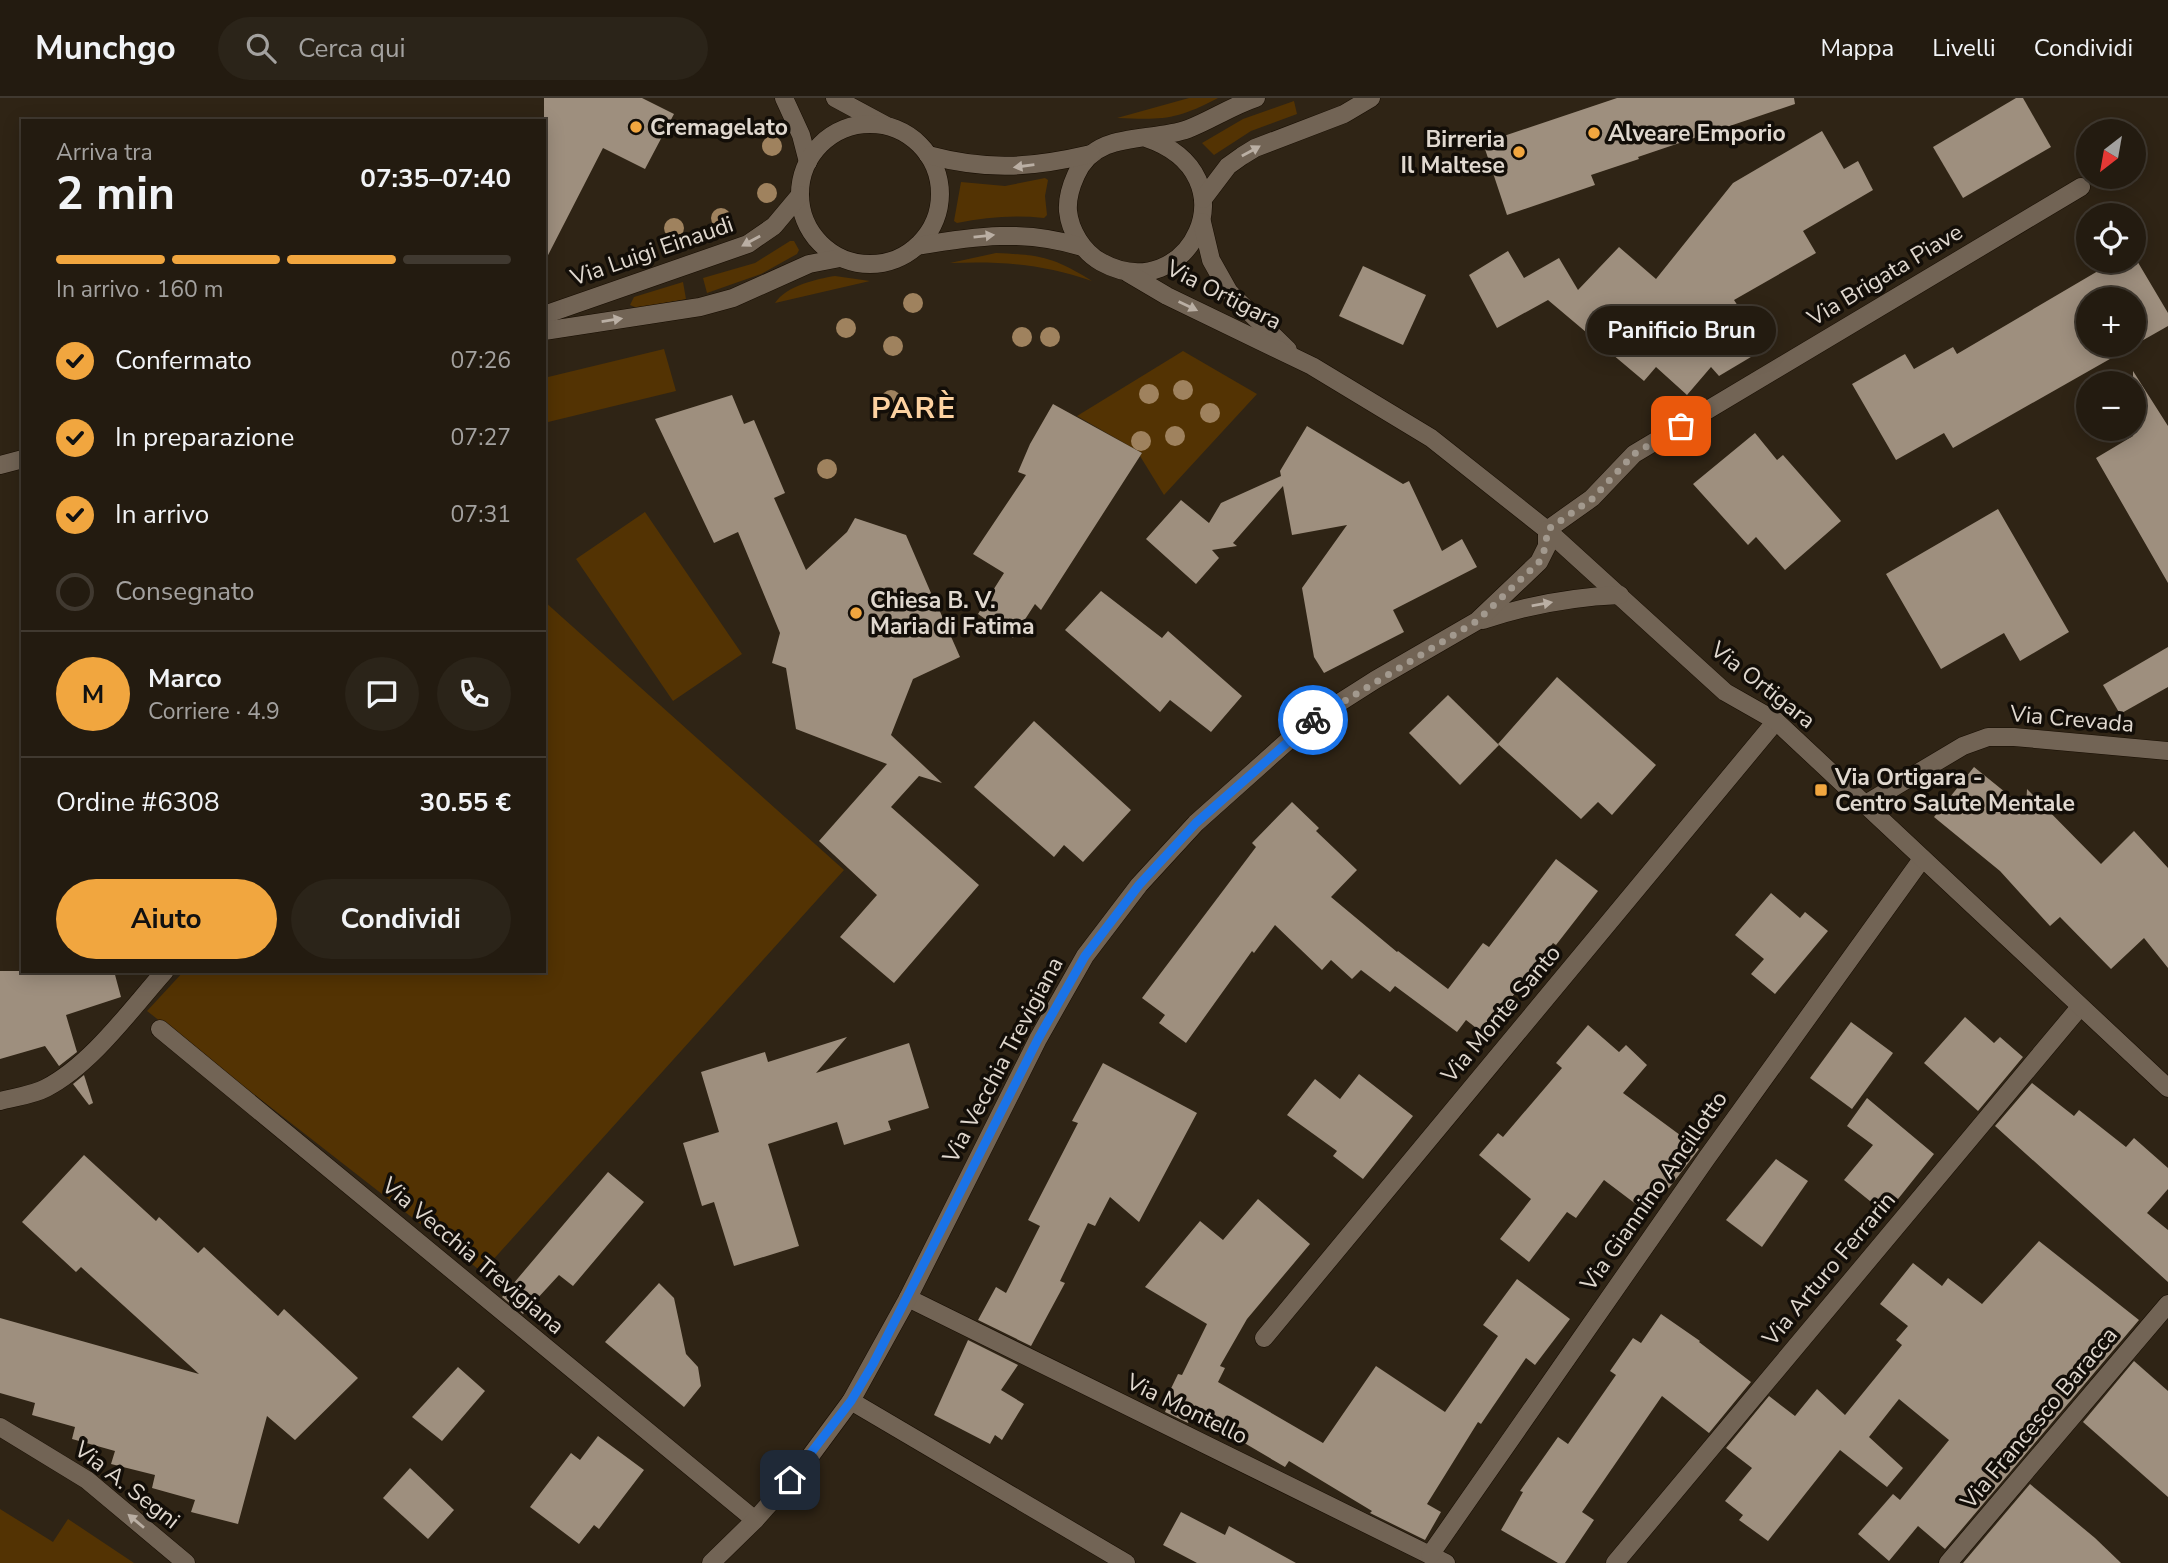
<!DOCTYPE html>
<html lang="it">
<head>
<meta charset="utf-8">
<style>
	body { margin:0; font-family:"Nunito Sans",sans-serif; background:#2b2419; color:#f1f3f6; height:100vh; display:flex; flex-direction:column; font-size:26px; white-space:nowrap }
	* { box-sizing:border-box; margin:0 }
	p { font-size:23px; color:#a3a19f }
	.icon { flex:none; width:38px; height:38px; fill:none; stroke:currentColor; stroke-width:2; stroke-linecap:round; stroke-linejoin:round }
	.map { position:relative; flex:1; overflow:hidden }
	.details { position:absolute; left:21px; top:21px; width:525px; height:854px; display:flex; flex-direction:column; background:#231b10; border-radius:0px; box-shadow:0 4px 18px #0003,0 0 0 2px #403930 }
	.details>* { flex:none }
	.needle { width:46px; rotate:211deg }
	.buttons { position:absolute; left:2076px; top:21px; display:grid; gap:14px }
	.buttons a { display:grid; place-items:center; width:70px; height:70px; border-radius:50%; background:#231b10; box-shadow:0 4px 18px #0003,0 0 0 2px #403930; font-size:35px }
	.pin { position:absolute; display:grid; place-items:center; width:60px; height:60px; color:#fff; margin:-30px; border-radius:14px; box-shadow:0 4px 10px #0006 }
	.courier { position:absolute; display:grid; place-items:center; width:70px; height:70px; margin:-35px; border:5px solid #1a73e8; border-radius:50%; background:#fff; color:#222; box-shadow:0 2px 9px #0007 }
	.bubble { position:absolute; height:49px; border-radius:24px; background:#231b10; box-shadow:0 4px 18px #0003,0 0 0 2px #403930; font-size:23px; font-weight:700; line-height:49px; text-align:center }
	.head em { font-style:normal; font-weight:700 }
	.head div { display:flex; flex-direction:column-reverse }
	.head { display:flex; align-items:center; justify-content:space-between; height:119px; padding:0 35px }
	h1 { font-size:46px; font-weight:700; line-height:52px }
	.bar { display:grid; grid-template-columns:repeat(4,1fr); gap:10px 7px; align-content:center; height:84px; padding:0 35px }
	.bar i { height:9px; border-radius:5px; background:#403930 }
	.bar .active { background:#f1a63f }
	.bar p { grid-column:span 4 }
	.line { display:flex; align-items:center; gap:18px; padding:0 35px; border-top:2px solid #403930 }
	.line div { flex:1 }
	.round { display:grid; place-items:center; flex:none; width:74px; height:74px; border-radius:37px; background:#2b2419 }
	ol { padding:0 35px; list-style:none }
	li { display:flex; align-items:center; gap:21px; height:77px }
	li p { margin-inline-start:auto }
	li .icon { padding:7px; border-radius:50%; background:#f1a63f; color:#111; stroke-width:4 }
	li:last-child { color:#a3a19f }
	li i { width:38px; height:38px; border:4px solid #403930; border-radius:50% }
	.action { display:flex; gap:14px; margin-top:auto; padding:14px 35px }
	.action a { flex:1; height:80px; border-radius:42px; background:#f1a63f; color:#111; font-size:28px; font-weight:700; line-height:80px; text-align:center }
	.action a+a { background:#2b2419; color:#f1f3f6 }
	header { display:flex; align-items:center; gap:42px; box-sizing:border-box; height:98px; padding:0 35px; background:#231b10; border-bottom:2px solid #403930 }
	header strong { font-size:33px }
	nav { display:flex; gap:38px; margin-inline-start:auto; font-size:24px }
	.search { width:490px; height:63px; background:#2b2419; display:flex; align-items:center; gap:18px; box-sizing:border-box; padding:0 24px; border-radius:38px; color:#a3a19f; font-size:26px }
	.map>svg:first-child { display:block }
</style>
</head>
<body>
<header>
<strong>Munchgo</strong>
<div class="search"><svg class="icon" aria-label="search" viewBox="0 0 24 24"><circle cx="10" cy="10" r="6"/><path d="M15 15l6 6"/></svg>Cerca qui</div>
<nav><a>Mappa</a><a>Livelli</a><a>Condividi</a></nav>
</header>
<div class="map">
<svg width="2168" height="1465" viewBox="0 0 2168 1465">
	<rect width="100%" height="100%" fill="#2f2415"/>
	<g fill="#533303">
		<path d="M1189 0H1218C1176 22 1163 22 1117 20Z"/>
		<polygon points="1294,3 1297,16 1251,33 1214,57 1202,45 1243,21"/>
		<path d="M1045 80 1048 82 1045 98 1047 117 1044 120C1014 117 986 119 957 125L954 123 961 84 1005 88Z"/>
		<polygon points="790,143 794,143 799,152 797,156 761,176 707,195 703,180 755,165"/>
		<path d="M996 155C1041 157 1053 159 1092 183 1042 166 1002 163 950 165Z"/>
		<path d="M835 178 870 183 775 205C786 188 816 181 835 178Z"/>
		<polygon points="683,184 686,201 637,210 630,207 634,199"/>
		<polygon points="664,251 676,293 544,325 544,280"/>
		<polygon points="1183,253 1257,296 1164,397 1140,358 1142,355 1077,318"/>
		<polygon points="645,414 742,556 673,603 576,461"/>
		<polygon points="544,503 844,772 482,1174 147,913 184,873 544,873"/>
		<polygon points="0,1411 53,1444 68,1421 134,1465 0,1465"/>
	</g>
	<g fill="#9e8f7e" fill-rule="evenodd">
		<polygon points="544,0 642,0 674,16 645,71 603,50 544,165"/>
		<polygon points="1617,0 1794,0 1795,6 1638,59 1639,61 1591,77 1595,87 1507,117 1483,45"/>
		<polygon points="2016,0 2023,0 2051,49 1963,100 1933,49"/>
		<polygon points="1822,33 1844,71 1858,63 1873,92 1803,133 1816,155 1734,202 1766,250 1719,278 1711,269 1687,297 1656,269 1644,283 1548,202 1497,230 1469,177 1508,153 1524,180 1559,160 1578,192 1619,149 1656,181 1733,85"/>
		<path d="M2133 156 2168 215V228L1953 350 1944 335 1896 362 1852 286 1905 256 1914 271 1953 249 1957 256 2115 163H2133ZM2088 201H2133V247H2088Z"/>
		<polygon points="1363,168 1426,197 1403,247 1339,218"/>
		<polygon points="2133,273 2168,328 2168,485 2096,360 2133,338"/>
		<polygon points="732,297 744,326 754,322 785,395 774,400 806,472 847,434 855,420 906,437 931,495 935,514 938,509 960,559 913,581 891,637 942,685 919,678 891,709 979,787 894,885 840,839 877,797 819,743 887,666 796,631 786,570 772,565 780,535 738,434 714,445 655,321"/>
		<polygon points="1053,306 1142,355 1041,512 1035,506 1013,540 978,516 1004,475 973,456 1026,377 1018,374 1030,346"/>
		<polygon points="1307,328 1403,386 1409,383 1442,453 1462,441 1477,469 1393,512 1404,534 1324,575 1314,559 1302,490 1347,427 1292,437 1283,388 1233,445 1237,448 1212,452 1219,460 1196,486 1146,441 1181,402 1209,425 1221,405 1281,378 1280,373"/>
		<polygon points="1755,335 1777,362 1783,357 1841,423 1785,472 1756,439 1748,447 1693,386"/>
		<polygon points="1998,411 2069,534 2020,563 2004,535 1941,571 1886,476"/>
		<polygon points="1101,493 1162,540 1168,533 1242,598 1211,634 1170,602 1160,614 1065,532"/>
		<polygon points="2168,549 2168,589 2120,616 2103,587"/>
		<polygon points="1557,579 1656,667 1612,717 1598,704 1581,721 1498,646"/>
		<polygon points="1448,597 1499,647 1460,687 1409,635"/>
		<polygon points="1034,623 1131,712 1083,764 1064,747 1054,759 974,689"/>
		<polygon points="1974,669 2026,711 2027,691 2101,766 2134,733 2168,770 2168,870 2144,840 2111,871 2060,819 2050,828 2000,773 1934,719"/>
		<polygon points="1292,704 1319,730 1316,733 1357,772 1331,799 1397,854 1398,853 1448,891 1483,845 1489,849 1556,761 1598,793 1556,847 1553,845 1484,936 1466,922 1457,934 1395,888 1390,894 1361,872 1352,881 1331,862 1322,872 1275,827 1254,855 1252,853 1186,945 1159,925 1165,917 1142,900 1256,749 1252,745"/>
		<polygon points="1771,795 1800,820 1805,814 1828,833 1775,896 1751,876 1764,861 1735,837"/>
		<polygon points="0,873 114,873 121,899 66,917 77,954 59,968 45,948 0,961"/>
		<polygon points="1965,919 1994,945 2000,939 2023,959 1978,1013 1924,965"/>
		<polygon points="1851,924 1893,955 1852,1011 1810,980"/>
		<polygon points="1588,927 1619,954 1626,947 1647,967 1623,995 1699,1051 1669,1090 1665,1087 1645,1113 1604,1082 1576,1120 1567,1114 1529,1164 1500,1141 1531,1101 1479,1057 1498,1035 1503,1039 1562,970 1556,965"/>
		<polygon points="847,939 816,975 909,945 929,1010 888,1023 891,1032 844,1047 837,1024 768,1046 799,1148 734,1168 714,1104 702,1108 683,1045 719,1034 701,974 765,954 768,964"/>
		<polygon points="1103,965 1197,1015 1139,1124 1110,1099 1095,1128 1088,1125 1060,1183 1065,1185 1031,1248 978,1222 996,1189 1006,1195 1040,1128 1028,1122 1078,1025 1072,1023"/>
		<polygon points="1359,976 1413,1018 1363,1081 1333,1058 1337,1053 1287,1017 1315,981 1340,1001"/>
		<polygon points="84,977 93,1005 89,1007 73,986"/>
		<polygon points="2032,985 2074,1018 2079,1012 2126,1049 2134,1040 2168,1070 2168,1091 2147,1115 2168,1132 2168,1184 1995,1028"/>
		<polygon points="1867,1000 1934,1056 1886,1116 1844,1082 1873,1047 1847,1028"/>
		<polygon points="84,1057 156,1123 159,1119 198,1155 204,1149 278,1218 284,1211 358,1280 295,1342 267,1318 238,1426 191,1414 195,1402 152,1390 155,1377 111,1366 115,1353 72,1341 75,1329 32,1317 35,1305 0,1295 0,1220 199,1276 81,1169 76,1174 22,1124"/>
		<polygon points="1776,1061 1808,1083 1762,1149 1726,1122"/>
		<polygon points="608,1074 644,1104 573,1188 559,1177 523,1216 502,1199"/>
		<polygon points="1258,1101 1310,1146 1247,1221 1220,1268 1225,1270 1218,1284 1323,1345 1376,1268 1445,1314 1498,1238 1483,1227 1517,1181 1570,1221 1535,1267 1526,1260 1481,1326 1478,1324 1427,1406 1441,1414 1425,1442 1370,1415 1372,1413 1289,1363 1285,1369 1212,1326 1211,1330 1190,1320 1188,1325 1165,1314 1167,1309 1163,1307 1178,1276 1182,1277 1207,1226 1145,1189 1200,1123 1223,1142"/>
		<polygon points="2039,1143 2139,1222 1945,1451 1918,1428 1889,1463 1858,1436 1893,1396 1900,1402 1949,1342 1899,1301 1869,1339 1903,1370 1887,1389 1840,1352 1768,1443 1739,1422 1743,1417 1725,1403 1752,1370 1726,1350 1769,1298 1795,1318 1817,1291 1845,1317 1902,1247 1896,1242 1908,1228 1880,1206 1913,1165 1942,1188 1948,1180 1982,1206"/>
		<polygon points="659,1185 674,1200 686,1256 698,1269 701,1288 684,1309 605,1244"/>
		<polygon points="1661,1216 1700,1243 1699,1244 1751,1284 1709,1335 1662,1298 1582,1414 1594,1422 1565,1465 1558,1465 1501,1432 1523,1394 1520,1393 1558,1339 1568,1346 1616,1277 1610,1273 1633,1240 1641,1245"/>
		<polygon points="968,1242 1018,1267 1001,1292 1024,1306 1002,1342 995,1337 990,1346 934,1317"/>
		<polygon points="2134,1263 2168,1293 2168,1399 2083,1324"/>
		<polygon points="458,1269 485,1293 442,1343 412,1319"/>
		<polygon points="598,1338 644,1372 599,1431 594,1427 579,1446 530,1409 571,1355 580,1362"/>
		<polygon points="410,1370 454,1412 428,1441 383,1400"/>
		<polygon points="2030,1386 2095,1440 2121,1465 1963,1465"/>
		<polygon points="1181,1414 1225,1437 1229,1428 1296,1465 1197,1465 1163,1447"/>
	</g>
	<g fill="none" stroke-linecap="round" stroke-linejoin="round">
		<defs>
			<g id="service">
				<path d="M0 1003C15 999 33 997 46 990 92 966 131 911 165 873"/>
				<polyline points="851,1303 1126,1465"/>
			</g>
			<g id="minor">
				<polyline points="1547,432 1592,400 1634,356 2081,89"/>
				<polyline points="1864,707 1963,648 1988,639 2014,639 2168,653"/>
				<polyline points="160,931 755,1422"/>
				<polyline points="908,1200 1446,1465"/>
				<polyline points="1264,1240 1776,623"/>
				<polyline points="0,1329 87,1382 186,1465"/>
				<polyline points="1430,1457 1706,1061 1922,761"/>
				<polyline points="1615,1465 2080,909"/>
				<polyline points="1948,1465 2168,1206"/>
			</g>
			<g id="tertiary">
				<polyline points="784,0 801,37 808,64"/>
				<polyline points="835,0 885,27"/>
				<circle cx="870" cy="96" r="70"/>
				<path d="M1146 40C1256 77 1188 212 1101 164 1083 154 1070 133 1068 113 1067 100 1071 88 1076 77 1096 31 1150 45 1188 31 1211 22 1232 8 1256 0"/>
				<path d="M928 57C988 73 1031 70 1091 56"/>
				<polyline points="1203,101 1228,68 1242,58 1255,50 1344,16 1371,0"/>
				<polyline points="1202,124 1211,162 1229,194 1288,252"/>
				<path d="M917 148C976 138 1024 131 1082 149"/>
				<polyline points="1128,175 1167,198 1312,268 1431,340 1547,432 1725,594 1776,623 2168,990"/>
				<polyline points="544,217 748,146 774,128 800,97"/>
				<polyline points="544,233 700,209 733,200 809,166 840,160"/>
				<polyline points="0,367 23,361"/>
				<path d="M1483 522C1528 507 1572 499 1620 497"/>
				<polyline points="711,1465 755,1422 803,1368 851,1303 908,1200 1038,941 1085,858 1139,787 1196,725 1309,624 1375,582 1477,523 1539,464 1547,448 1547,432"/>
			</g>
		</defs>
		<use href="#service" stroke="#170d02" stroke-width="19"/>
		<use href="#minor" stroke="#170d02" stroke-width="19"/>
		<use href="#tertiary" stroke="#170d02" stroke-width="19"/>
		<use href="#service" stroke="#726455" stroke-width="18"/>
		<use href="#minor" stroke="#726455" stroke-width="18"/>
		<use href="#tertiary" stroke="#726455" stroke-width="18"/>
	</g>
	<g fill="#9f825e">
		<circle cx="772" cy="48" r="10"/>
		<circle cx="767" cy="95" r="10"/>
		<circle cx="721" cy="120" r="10"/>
		<circle cx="674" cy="130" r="10"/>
		<circle cx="913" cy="205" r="10"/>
		<circle cx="846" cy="230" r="10"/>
		<circle cx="1022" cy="239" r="10"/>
		<circle cx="1050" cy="239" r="10"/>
		<circle cx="893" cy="248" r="10"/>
		<circle cx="1183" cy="292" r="10"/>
		<circle cx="1149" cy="296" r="10"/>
		<circle cx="891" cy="302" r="10"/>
		<circle cx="1210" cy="315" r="10"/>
		<circle cx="1175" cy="338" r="10"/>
		<circle cx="1141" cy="343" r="10"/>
		<circle cx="827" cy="371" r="10"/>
	</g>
	<defs><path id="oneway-solid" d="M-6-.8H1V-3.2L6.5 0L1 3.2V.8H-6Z" transform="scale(1.75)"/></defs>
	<g fill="#baafa4">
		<use href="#oneway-solid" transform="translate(1251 53) rotate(-29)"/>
		<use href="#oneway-solid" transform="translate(1024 68) rotate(172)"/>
		<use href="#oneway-solid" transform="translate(984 138) rotate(-6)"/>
		<use href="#oneway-solid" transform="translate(751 143) rotate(151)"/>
		<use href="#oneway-solid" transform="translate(1188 208) rotate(26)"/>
		<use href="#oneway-solid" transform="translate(612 222) rotate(-9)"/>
		<use href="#oneway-solid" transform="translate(1542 506) rotate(-10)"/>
		<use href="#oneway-solid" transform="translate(136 1423) rotate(-140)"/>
	</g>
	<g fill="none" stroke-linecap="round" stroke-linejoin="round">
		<polyline stroke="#a2998e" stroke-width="7" stroke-dasharray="0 12.6" points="1313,622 1477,523 1539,464 1546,448 1547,432 1592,401 1634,356 1681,328"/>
		<polyline stroke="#1a73e8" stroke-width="9" points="790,1382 851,1303 873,1266 1038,941 1085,858 1139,787 1196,725 1313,622"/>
	</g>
	<g fill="#f1a63f" stroke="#130e08" stroke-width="2.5">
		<circle cx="636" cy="29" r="7"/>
		<circle cx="1594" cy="35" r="7"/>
		<circle cx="1519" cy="54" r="7"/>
		<circle cx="856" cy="515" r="7"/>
		<rect x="1814" y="685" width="14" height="14" rx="3.5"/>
	</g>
	<g text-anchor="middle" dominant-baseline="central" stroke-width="7" stroke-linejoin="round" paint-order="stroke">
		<g font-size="23" font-weight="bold" fill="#e0d8cf" stroke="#130e08" text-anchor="start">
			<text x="650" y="29">Cremagelato</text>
			<text x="1608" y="35">Alveare Emporio</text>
			<text x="1505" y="41" text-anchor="end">Birreria<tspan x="1505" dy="26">Il Maltese</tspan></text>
			<text x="870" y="502">Chiesa B. V.<tspan x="870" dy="26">Maria di Fatima</tspan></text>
			<text x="1835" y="679">Via Ortigara -<tspan x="1835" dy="26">Centro Salute Mentale</tspan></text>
		</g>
		<g font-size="23" fill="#e0d8cf" stroke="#130e08">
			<text transform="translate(652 153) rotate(-19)">Via Luigi Einaudi</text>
			<text transform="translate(1885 177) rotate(-31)">Via Brigata Piave</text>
			<text transform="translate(1224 197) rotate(27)">Via Ortigara</text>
			<text transform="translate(1763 587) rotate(38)">Via Ortigara</text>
			<text transform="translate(2072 621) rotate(5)">Via Crevada</text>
			<text transform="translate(1501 916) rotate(-50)">Via Monte Santo</text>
			<text transform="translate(1003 962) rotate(-62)">Via Vecchia Trevigiana</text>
			<text transform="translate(1654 1093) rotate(-55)">Via Giannino Ancillotto</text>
			<text transform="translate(473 1158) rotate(40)">Via Vecchia Trevigiana</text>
			<text transform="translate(1829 1171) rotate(-50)">Via Arturo Ferrarin</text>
			<text transform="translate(1187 1311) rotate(26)">Via Montello</text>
			<text transform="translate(2039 1320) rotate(-50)">Via Francesco Baracca</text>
			<text transform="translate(127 1387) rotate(38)">Via A. Segni</text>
		</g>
		<g font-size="30" font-weight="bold" letter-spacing="2" fill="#fdd2a1" stroke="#130e08">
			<text x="914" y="310">PARÈ</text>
		</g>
	</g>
</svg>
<div class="buttons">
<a><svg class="needle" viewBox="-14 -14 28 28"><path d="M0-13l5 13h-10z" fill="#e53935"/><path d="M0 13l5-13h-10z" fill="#a3a19f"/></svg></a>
<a><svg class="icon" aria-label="locate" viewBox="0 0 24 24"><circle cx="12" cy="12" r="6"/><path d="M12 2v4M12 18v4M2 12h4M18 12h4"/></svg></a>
<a>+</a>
<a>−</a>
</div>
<div class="pin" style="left:1681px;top:328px;background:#ea580c"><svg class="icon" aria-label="bag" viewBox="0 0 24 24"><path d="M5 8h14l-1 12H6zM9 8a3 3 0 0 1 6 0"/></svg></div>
<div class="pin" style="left:790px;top:1382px;background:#1f2937"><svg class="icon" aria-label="home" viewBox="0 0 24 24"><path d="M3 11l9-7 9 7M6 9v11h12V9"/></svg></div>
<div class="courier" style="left:1313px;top:622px"><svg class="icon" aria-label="bike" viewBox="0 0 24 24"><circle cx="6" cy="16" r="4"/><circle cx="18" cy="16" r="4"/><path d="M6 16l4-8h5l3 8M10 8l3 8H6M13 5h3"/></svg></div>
<div class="bubble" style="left:1587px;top:208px;width:189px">Panificio Brun</div>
<section class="details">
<div class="head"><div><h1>2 min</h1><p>Arriva tra</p></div><em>07:35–07:40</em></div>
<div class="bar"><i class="active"></i><i class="active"></i><i class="active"></i><i></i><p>In arrivo · 160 m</p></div>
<ol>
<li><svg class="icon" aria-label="check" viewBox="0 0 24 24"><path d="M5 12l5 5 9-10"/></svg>Confermato<p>07:26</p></li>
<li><svg class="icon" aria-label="check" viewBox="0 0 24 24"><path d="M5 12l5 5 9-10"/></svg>In preparazione<p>07:27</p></li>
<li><svg class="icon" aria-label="check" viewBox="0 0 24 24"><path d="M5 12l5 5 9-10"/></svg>In arrivo<p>07:31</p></li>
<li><i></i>Consegnato</li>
</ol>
<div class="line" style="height:126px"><b class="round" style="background:#f1a63f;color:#111">M</b><div><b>Marco</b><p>Corriere · 4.9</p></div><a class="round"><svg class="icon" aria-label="chat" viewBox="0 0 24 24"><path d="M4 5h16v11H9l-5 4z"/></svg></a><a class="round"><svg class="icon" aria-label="phone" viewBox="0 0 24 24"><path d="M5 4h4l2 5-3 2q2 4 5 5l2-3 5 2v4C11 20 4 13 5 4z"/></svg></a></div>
<div class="line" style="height:91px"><div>Ordine #6308</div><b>30.55 €</b></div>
<div class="action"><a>Aiuto</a><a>Condividi</a></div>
</section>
</div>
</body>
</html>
